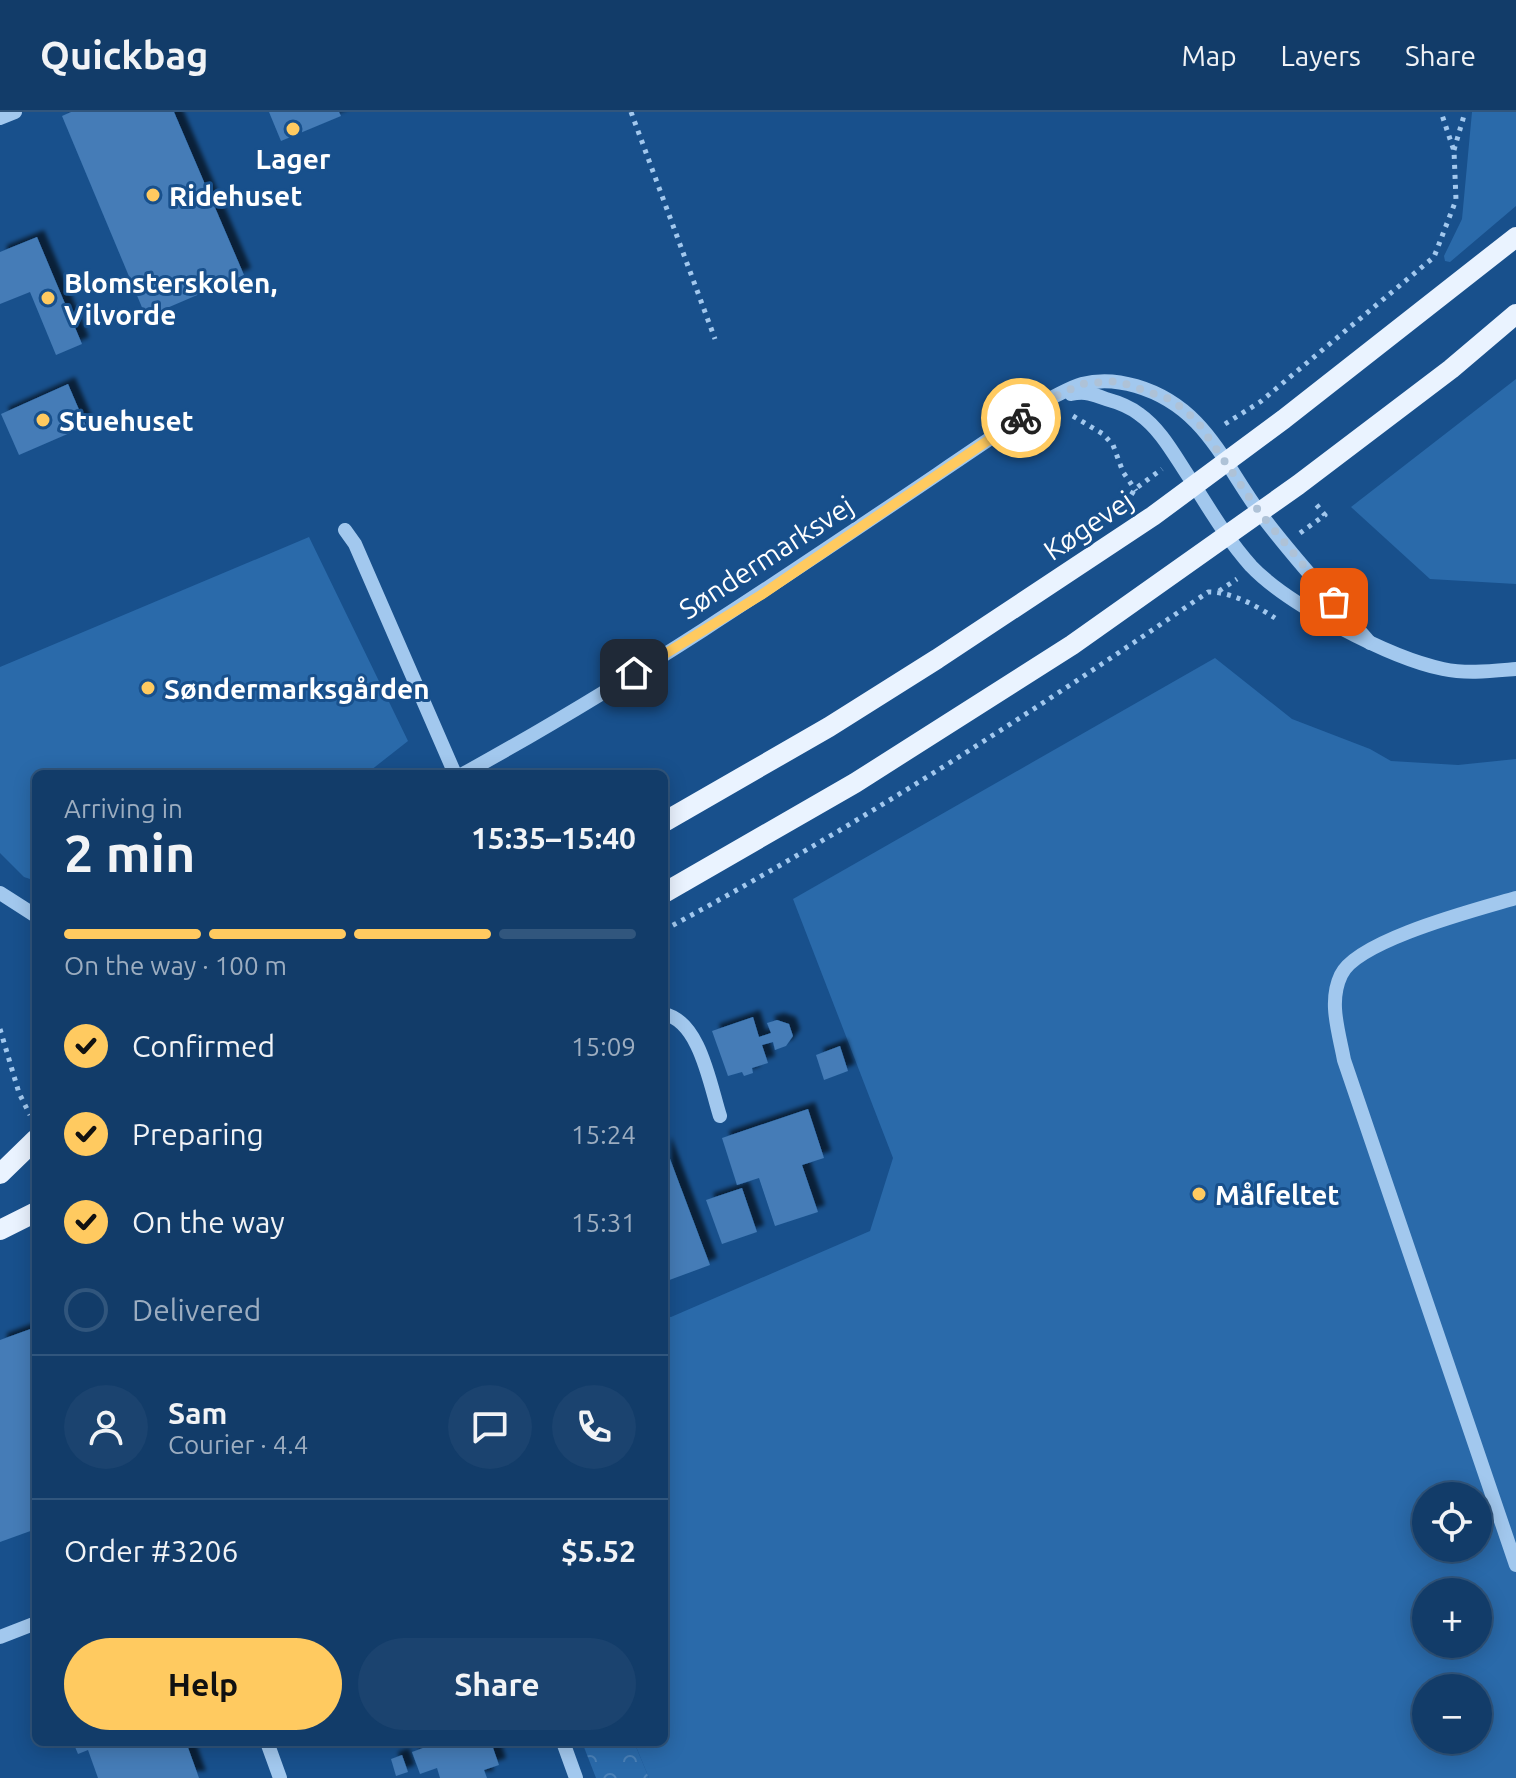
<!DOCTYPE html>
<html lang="en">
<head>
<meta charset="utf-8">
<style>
	body { margin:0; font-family:Ubuntu,sans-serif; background:#1b436f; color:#f1f3f6; height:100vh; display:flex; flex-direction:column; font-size:30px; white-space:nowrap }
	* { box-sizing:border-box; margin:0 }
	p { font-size:26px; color:#9cadc0 }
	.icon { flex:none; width:44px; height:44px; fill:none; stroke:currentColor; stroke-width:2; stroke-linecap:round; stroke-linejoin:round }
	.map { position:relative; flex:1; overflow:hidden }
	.side { position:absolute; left:32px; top:658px; width:636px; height:976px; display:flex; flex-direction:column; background:#123c69; border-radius:12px; box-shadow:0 4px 20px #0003,0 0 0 2px #31567d }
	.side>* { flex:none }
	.controls { position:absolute; left:1412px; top:1370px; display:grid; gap:16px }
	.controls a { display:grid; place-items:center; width:80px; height:80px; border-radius:50%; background:#123c69; box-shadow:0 4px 20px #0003,0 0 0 2px #31567d; font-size:40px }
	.pin { position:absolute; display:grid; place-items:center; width:68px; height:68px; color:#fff; margin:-34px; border-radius:16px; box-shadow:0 4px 12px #0006 }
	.courier { position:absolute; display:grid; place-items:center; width:80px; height:80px; margin:-40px; border:6px solid #ffca60; border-radius:50%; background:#fff; color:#222; box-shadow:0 2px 10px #0007 }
	.overview em { font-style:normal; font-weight:700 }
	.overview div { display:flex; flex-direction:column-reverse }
	.overview { display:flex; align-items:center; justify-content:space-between; height:136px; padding:0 32px }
	h1 { font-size:52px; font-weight:700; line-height:60px }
	.bar { display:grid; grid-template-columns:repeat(4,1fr); gap:12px 8px; align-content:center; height:96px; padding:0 32px }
	.bar i { height:10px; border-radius:6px; background:#31567d }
	.bar .selected { background:#ffca60 }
	.bar p { grid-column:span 4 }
	.line { display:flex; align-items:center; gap:20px; padding:0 32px; border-top:2px solid #31567d }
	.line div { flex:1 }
	.round { display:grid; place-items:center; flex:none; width:84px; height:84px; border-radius:42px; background:#1b436f }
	ol { padding:0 32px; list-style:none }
	li { display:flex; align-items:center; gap:24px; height:88px }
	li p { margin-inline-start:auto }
	li .icon { padding:8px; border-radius:50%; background:#ffca60; color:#111; stroke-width:4 }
	li:last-child { color:#9cadc0 }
	li i { width:44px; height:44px; border:4px solid #31567d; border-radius:50% }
	.action { display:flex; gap:16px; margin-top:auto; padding:16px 32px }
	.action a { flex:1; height:92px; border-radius:48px; background:#ffca60; color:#111; font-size:32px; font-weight:700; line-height:92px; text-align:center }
	.action a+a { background:#1b436f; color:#f1f3f6 }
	header { display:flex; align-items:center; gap:48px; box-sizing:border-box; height:112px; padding:0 40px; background:#123c69; border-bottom:2px solid #31567d }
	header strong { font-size:38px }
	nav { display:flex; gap:44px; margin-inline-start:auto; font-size:28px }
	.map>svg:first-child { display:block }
</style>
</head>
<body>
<header>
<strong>Quickbag</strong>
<nav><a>Map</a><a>Layers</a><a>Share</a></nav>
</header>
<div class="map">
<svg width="1516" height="1666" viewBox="0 0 1516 1666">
	<defs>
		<pattern id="forest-crowns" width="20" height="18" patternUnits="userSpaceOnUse" patternTransform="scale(2)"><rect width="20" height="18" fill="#2a6aaa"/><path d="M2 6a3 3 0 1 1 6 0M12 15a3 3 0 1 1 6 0" fill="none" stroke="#4a80b7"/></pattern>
		<filter id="shadow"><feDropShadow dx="7" dy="-7" stdDeviation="2" flood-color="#0009"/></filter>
	</defs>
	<rect width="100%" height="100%" fill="#18508c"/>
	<g fill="#2a6aaa" fill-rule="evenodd">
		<polygon points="1472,0 1516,0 1516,94 1450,150 1445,149 1444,144 1462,107"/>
		<polygon points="1516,267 1516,472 1430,467 1351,395"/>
		<polygon points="309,425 408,629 366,662 36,662 36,769 24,765 0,741 0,555"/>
		<path d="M1215 546 1292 607 1370 637 1391 649 1458 653 1516 647V1666H649L634 1630H664V1204L671 1205 870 1119 893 1046 793 787ZM1426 1384H1478V1436H1426ZM1426 1480H1478V1532H1426ZM1426 1576H1478V1628H1426Z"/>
	</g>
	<polygon fill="url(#forest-crowns)" points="582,1630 634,1630 649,1666 596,1666"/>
	<g fill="#447cb7" filter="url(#shadow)">
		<polygon points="71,0 174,0 244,163 146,205 62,4"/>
		<polygon points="269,0 339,0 341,4 281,29"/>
		<polygon points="37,125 82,232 56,243 30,180 0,192 0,140"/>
		<polygon points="68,272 86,314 19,343 1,302"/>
		<polygon points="753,905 759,925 771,921 767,911 777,908 789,912 793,924 786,934 775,938 773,930 762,933 768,951 752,956 753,961 744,964 742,960 728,964 712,919"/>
		<polygon points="840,934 848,959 824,968 816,943"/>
		<polygon points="808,997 824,1046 802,1053 818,1100 775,1114 759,1066 737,1073 722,1026"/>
		<polygon points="664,1031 710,1153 664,1170"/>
		<polygon points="742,1076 757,1120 722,1132 706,1088"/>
		<polygon points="36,1215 36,1417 0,1430 0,1228"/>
		<polygon points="73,1630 186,1630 199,1666 98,1666 88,1638 78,1642"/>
		<polygon points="439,1630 491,1630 499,1653 484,1658 487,1666 440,1666 437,1656 420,1662 412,1640"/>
		<polygon points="402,1643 408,1660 396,1664 391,1647"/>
	</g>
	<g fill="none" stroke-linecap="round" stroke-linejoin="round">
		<g stroke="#a2c8ee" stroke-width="5" stroke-dasharray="4 6" stroke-linecap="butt">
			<polyline points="631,0 715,227"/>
			<polyline points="1454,38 1465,0"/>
			<polyline points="1073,304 1103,322 1113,333 1123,360 1136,379"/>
			<polyline points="1225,312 1260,290 1434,145 1456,88 1454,39 1441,0"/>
			<polyline points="1126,391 1135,377 1162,357"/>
			<polyline points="1300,421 1325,403 1315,391"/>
			<polyline points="1219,479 1237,467"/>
			<path d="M664 818C852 717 1032 601 1208 480 1232 480 1255 493 1275 506"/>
			<polyline points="0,917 19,981 30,1003"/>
		</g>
		<g stroke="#a2c8ee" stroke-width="14">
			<polyline points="0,6 15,0"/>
			<path d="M1071 282C1085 279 1093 282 1106 287 1117 290 1130 295 1139 302 1159 316 1172 339 1185 359 1206 391 1225 425 1251 454 1288 493 1390 546 1443 557 1467 562 1492 559 1516 557"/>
			<polyline points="345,418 355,432 455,662"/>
			<path d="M463 662C667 550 856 416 1049 287 1060 282 1071 275 1082 272 1101 267 1119 269 1136 274 1204 294 1222 349 1260 401 1294 447 1333 488 1370 531"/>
			<polyline points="0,781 36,804"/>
			<path d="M1516 786C1479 797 1357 828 1341 863 1328 890 1339 920 1344 948L1516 1453"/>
			<path d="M664 902C700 909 710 973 720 1004"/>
			<polyline points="0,1525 36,1511"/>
			<polyline points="267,1630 280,1666"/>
			<polyline points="563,1630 576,1666"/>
		</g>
		<g stroke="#eaf3ff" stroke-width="20">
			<polyline points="664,710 829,615 937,547 1153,404 1284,307 1516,125"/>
			<polyline points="664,781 855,671 1072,533 1298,373 1451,257 1516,202"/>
			<polyline points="0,1062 36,1027"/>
			<polyline points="0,1118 36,1100"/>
		</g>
	</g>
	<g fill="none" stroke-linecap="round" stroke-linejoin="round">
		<polyline stroke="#aec2d7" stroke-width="8" stroke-dasharray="0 14.4" points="1021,306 1049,287 1082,272 1117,269 1172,288 1197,309 1260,401 1334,490"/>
		<polyline stroke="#ffca60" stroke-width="10" points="634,561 761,483 1021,306"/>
	</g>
	<g fill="#ffca60" stroke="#18508c" stroke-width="3">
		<circle cx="293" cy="17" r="8"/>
		<circle cx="153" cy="83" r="8"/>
		<circle cx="48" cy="186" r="8"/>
		<circle cx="43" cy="308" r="8"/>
		<circle cx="148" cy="576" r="8"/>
		<circle cx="1199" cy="1082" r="8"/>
	</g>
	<g text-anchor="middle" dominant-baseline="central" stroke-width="6" stroke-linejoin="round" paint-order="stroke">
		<g font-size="28" font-weight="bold" fill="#fff" stroke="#18508c" text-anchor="start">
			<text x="293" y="46" text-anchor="middle">Lager</text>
			<text x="169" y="83">Ridehuset</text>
			<text x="64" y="170">Blomsterskolen,<tspan x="64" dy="32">Vilvorde</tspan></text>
			<text x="59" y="308">Stuehuset</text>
			<text x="164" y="576">Søndermarksgården</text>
			<text x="1215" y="1082">Målfeltet</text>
		</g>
		<g font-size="28" fill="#fff" stroke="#18508c">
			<text transform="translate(1088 413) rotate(-34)">Køgevej</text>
			<text transform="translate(766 445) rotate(-33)">Søndermarksvej</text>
		</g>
	</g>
</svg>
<div class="controls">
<a><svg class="icon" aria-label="locate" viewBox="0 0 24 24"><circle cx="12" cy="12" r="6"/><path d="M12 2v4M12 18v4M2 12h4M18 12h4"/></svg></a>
<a>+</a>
<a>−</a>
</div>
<div class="pin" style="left:1334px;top:490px;background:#ea580c"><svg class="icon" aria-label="bag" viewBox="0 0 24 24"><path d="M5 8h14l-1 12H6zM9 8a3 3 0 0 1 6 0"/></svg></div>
<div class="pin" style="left:634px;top:561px;background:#1f2937"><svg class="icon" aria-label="home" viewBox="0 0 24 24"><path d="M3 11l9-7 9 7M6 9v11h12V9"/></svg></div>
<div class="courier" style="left:1021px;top:306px"><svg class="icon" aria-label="bike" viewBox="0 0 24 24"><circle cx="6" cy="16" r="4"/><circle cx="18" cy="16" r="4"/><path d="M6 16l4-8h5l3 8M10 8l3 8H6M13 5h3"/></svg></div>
<section class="side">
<div class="overview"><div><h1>2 min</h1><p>Arriving in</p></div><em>15:35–15:40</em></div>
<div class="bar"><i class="selected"></i><i class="selected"></i><i class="selected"></i><i></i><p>On the way · 100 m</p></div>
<ol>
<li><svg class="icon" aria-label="check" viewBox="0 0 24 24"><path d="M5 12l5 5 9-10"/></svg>Confirmed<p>15:09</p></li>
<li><svg class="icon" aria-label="check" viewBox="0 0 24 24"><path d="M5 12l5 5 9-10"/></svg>Preparing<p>15:24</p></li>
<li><svg class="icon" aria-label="check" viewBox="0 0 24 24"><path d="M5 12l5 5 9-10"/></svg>On the way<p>15:31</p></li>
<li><i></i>Delivered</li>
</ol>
<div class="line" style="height:144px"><a class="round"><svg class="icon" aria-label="person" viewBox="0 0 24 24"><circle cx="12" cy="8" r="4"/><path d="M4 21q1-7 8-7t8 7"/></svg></a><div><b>Sam</b><p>Courier · 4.4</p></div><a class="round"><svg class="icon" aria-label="chat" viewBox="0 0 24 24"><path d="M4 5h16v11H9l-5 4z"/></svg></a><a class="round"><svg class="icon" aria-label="phone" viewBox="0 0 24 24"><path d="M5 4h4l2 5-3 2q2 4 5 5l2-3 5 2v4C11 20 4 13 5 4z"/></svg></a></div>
<div class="line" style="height:104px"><div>Order #3206</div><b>$5.52</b></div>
<div class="action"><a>Help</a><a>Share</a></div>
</section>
</div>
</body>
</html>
